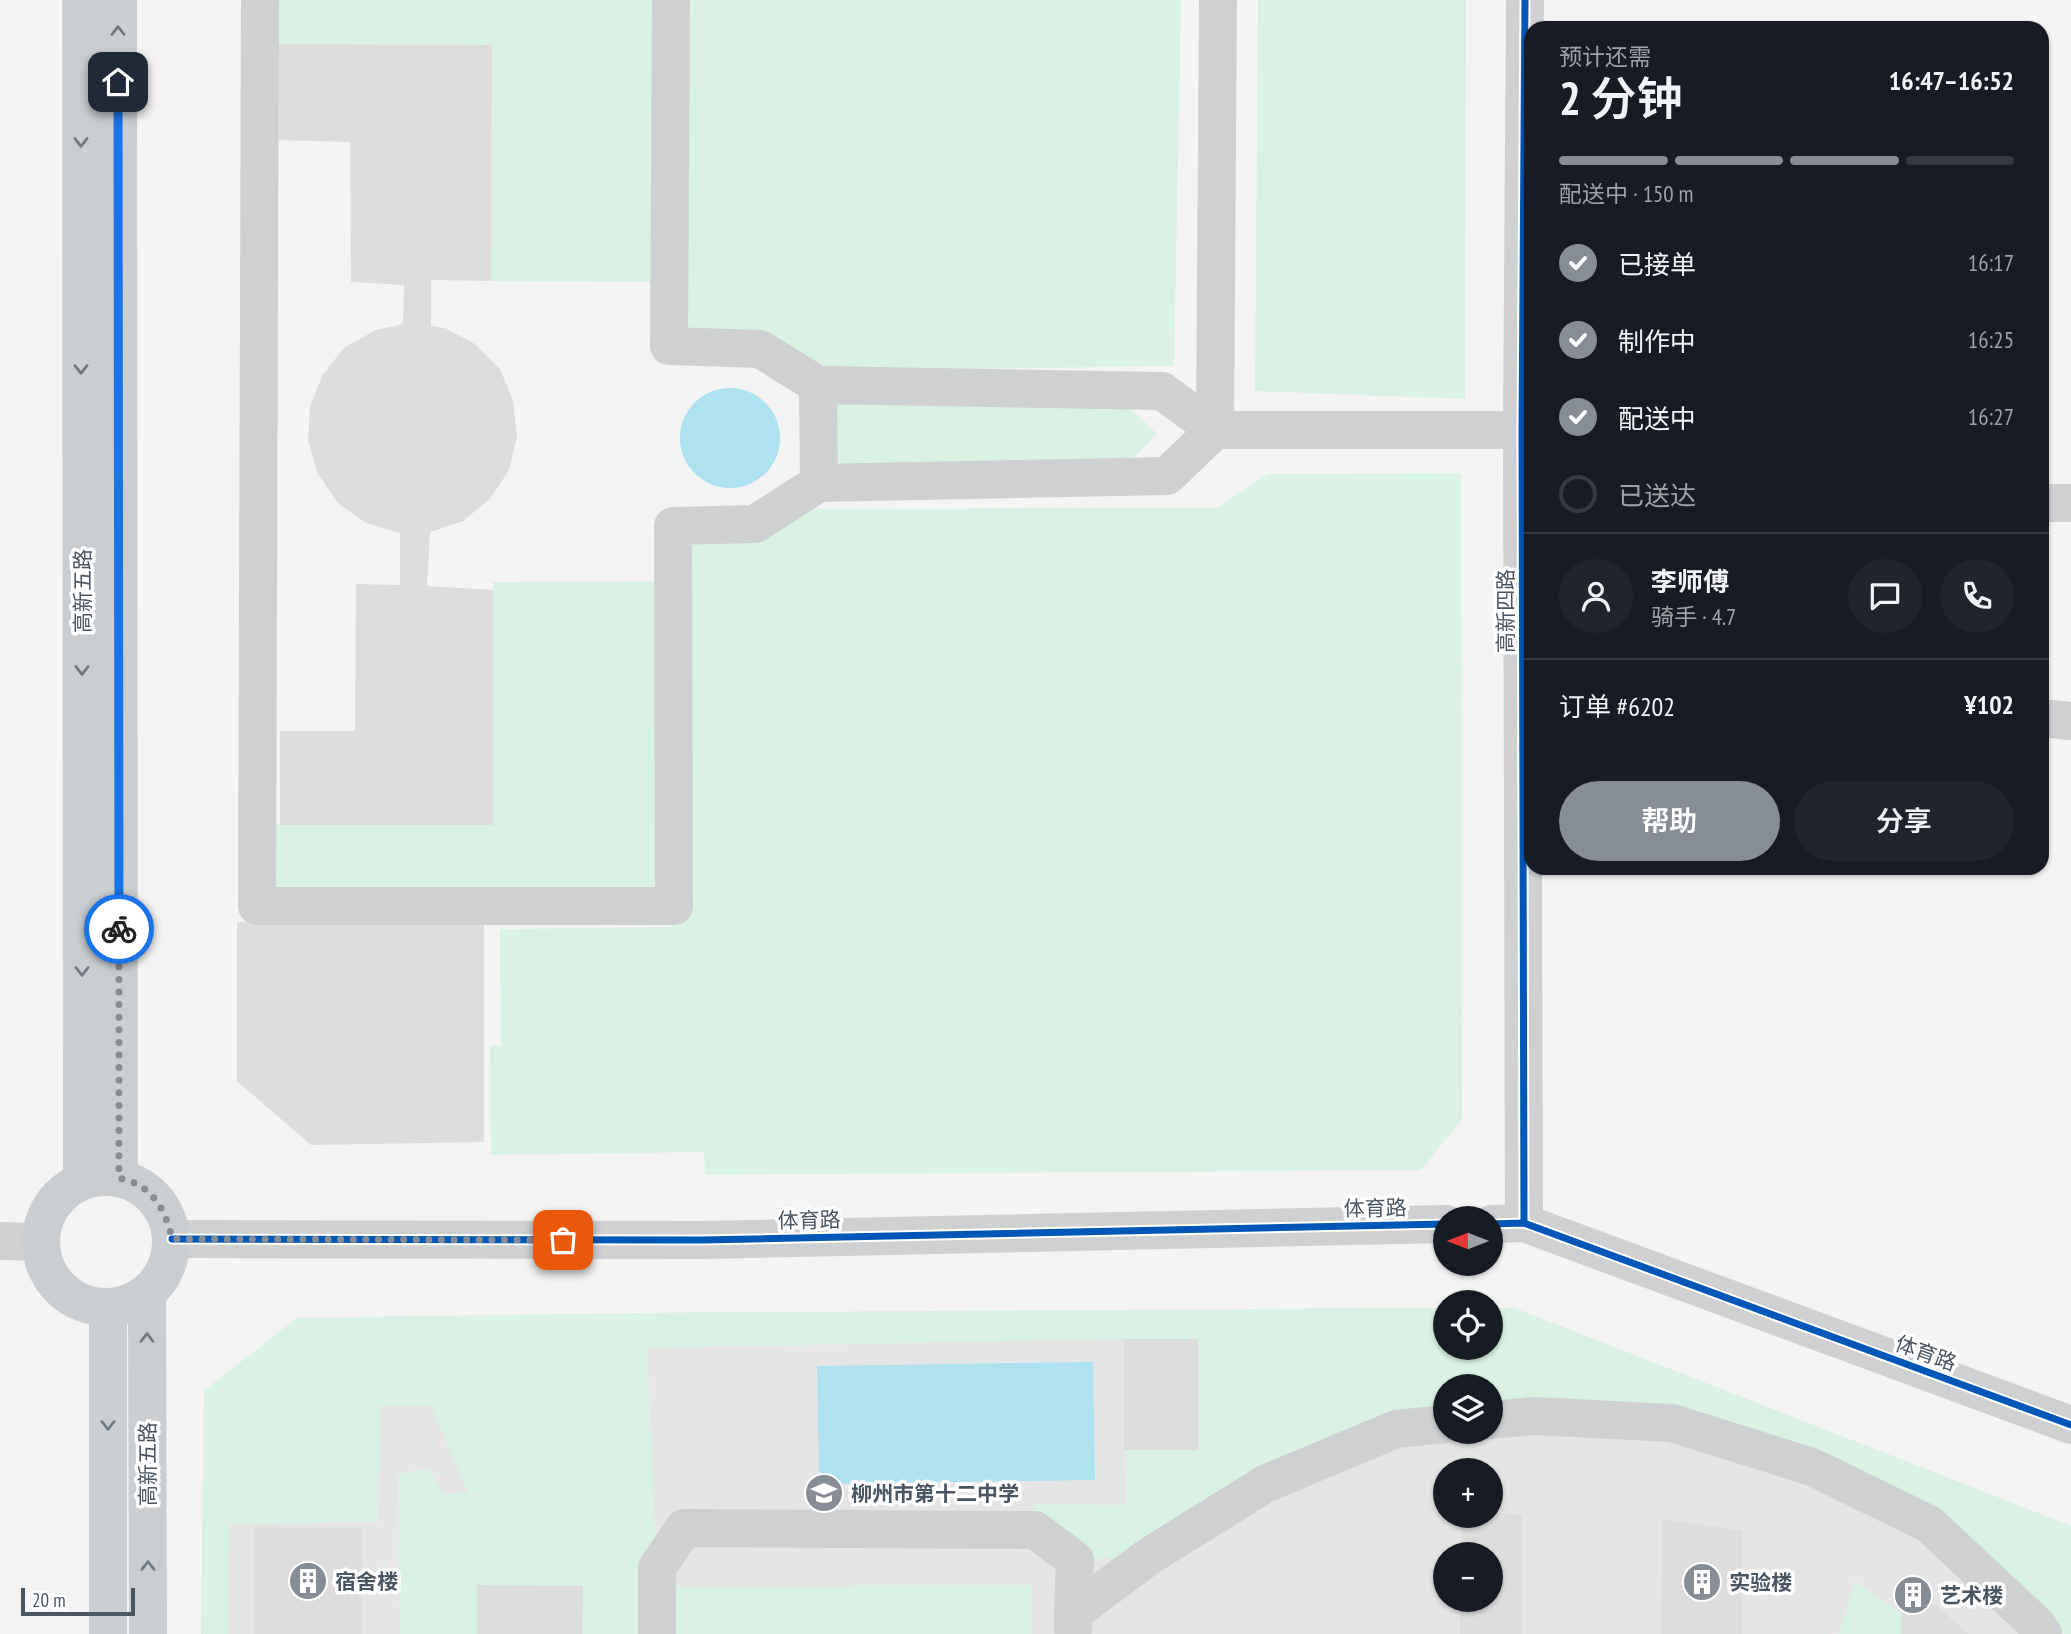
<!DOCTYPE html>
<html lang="zh">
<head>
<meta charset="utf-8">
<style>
	body { margin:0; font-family:"PT Sans Narrow","Noto Sans SC",sans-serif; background:#20242c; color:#f1f3f6; height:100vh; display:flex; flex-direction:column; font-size:26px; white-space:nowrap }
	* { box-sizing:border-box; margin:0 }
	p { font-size:23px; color:#9ea1a6 }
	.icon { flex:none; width:38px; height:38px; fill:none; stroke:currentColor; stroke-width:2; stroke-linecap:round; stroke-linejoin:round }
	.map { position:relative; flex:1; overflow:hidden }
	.side { position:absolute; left:1524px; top:21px; width:525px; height:854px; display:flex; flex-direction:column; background:#171b24; border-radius:21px; box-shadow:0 2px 5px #0004 }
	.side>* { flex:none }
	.needle { width:46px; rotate:270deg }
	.tools { position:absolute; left:1433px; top:1206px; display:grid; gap:14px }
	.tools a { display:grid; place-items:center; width:70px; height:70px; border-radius:50%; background:#171b24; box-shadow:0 2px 5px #0004; font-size:35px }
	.scale { position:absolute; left:21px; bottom:18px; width:114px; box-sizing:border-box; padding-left:7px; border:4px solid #4a5661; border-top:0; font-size:19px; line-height:24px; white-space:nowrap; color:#4a5661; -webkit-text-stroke:5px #fff; paint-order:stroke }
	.pin { position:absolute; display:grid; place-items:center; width:60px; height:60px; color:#fff; margin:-30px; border-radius:14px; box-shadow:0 4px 10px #0006 }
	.courier { position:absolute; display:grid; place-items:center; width:70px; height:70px; margin:-35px; border:5px solid #1a73e8; border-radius:50%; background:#fff; color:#222; box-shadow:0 2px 9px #0007 }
	.overview em { font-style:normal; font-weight:600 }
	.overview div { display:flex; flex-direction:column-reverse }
	.overview { display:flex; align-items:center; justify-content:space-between; height:119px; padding:0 35px }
	h1 { font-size:46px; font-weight:600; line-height:52px }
	.bar { display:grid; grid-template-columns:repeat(4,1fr); gap:10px 7px; align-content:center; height:84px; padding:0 35px }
	.bar i { height:9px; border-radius:5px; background:#363941 }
	.bar .active { background:#868d94 }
	.bar p { grid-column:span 4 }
	.line { display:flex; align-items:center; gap:18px; padding:0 35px; border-top:2px solid #363941 }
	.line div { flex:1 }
	.round { display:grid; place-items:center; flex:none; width:74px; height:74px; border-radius:37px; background:#20242c }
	ol { padding:0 35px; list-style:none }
	li { display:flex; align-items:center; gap:21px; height:77px }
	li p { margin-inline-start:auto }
	li .icon { padding:7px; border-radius:50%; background:#868d94; color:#fff; stroke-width:4 }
	li:last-child { color:#9ea1a6 }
	li i { width:38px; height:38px; border:4px solid #363941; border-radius:50% }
	.primary-button { display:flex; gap:14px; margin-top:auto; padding:14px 35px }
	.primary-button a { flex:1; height:80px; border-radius:42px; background:#868d94; color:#fff; font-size:28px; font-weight:600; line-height:80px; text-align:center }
	.primary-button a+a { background:#20242c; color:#f1f3f6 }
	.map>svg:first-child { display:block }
</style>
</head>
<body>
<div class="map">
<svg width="2071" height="1634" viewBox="0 0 2071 1634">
	<rect width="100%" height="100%" fill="#f4f4f4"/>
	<path fill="#e6e5e6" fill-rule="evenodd" d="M1445 1308 1446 1348H1491V1308H1514L2071 1526V1634H201L204 1391 297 1318 647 1313ZM1446 1386H1491V1432H1446ZM1446 1470H1491V1516H1446ZM1446 1554H1491V1600H1446Z"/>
	<g fill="#d9f2e3">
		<polygon points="260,0 1181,0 1174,366 812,371 669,346 669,282 491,281 492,45 273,44"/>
		<polygon points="1258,0 1466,0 1465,399 1255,391"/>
		<polygon points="818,385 1126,404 1157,434 1132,459 819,483"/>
		<polygon points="1461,473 1462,1119 1421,1170 705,1175 704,1152 491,1155 490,1046 501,1045 500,929 671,927 674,906 257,906 257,825 492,824 493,582 672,581 673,526 809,509 1217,508 1268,474"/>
		<polygon points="1445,1308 1446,1348 1491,1348 1491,1308 1514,1308 2071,1526 2071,1634 2043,1634 1929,1524 1672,1423 1491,1420 1491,1386 1446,1386 1445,1424 1148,1557 1075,1560 1035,1530 1034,1504 1126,1505 1124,1339 647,1348 657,1568 657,1634 582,1634 583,1586 478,1585 477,1634 400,1634 398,1474 429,1469 443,1494 468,1492 431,1406 380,1406 378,1522 229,1524 228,1634 202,1634 204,1391 297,1318 647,1313"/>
		<polygon points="1855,1581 1902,1614 1901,1634 1839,1634"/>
		<polygon points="853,1585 1032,1585 1032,1634 675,1634 675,1587 852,1587"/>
	</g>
	<g fill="#aee2f0">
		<circle cx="730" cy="438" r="50"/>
		<polygon points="1093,1362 1095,1480 819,1484 817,1366"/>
	</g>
	<g fill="#ddddde">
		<polygon points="273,44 492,45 491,281 431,280 431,326 445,328 475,344 500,369 513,401 517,436 509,470 490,499 463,521 430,532 427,586 493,590 493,825 280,825 280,731 355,731 356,584 400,585 400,533 366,523 338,503 318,474 308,441 310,406 323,374 345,347 376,330 403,324 404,285 351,282 350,142 275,140"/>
		<polygon points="237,922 484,922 484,1142 311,1145 237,1081"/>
		<rect x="1124" y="1339" width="74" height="111"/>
		<polygon points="1491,1513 1522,1515 1521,1634 1460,1634 1460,1600 1491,1600 1491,1554 1461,1554 1461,1516 1491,1516"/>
		<polygon points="1663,1519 1742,1531 1742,1634 1661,1634"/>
		<polygon points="255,1527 362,1528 361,1634 254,1634"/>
		<polygon points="1902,1576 1955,1622 1968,1634 1901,1634"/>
		<polygon points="477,1585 583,1586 582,1634 477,1634"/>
	</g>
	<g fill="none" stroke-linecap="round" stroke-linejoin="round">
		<g stroke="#ced0d2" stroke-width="38">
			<polyline points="260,0 257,906 674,906 673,526 755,524 819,483"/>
			<polyline points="671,0 669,346 760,349 818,385"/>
			<polyline points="1218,0 1215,430 1167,476 819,483 818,385 1162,391 1215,430 1522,430"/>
			<polyline points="2042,503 2071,503"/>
			<polyline points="2042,718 2071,721"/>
			<polyline points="1524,1223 1522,430 1525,0"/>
			<polyline points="1491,1224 1524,1223 2071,1425"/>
			<polyline points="172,1239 703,1240 1446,1224"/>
			<polyline points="0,1241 41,1242"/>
			<polyline points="1491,1420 1534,1416 1672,1423 1812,1467 1929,1524 2037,1625 2043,1634"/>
			<polyline points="1073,1629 1073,1613 1148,1557 1265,1484 1396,1429 1446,1424"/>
			<polyline points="657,1634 657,1568 684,1528 1035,1530 1075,1560 1073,1613"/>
		</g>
		<g stroke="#caced1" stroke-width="38">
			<polyline points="81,0 82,1181"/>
			<polyline points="118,0 119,1178"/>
			<circle cx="106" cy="1242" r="65"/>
			<polyline points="147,1294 148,1634"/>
			<polyline points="108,1634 108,1308"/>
		</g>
		<defs>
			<g id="cycleway">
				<polyline points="1524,1223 1522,430 1525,0"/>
				<polyline points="1491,1224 1524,1223 2071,1425"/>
				<polyline points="172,1239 703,1240 1446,1224"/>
			</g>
		</defs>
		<use href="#cycleway" stroke="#fff" stroke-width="11"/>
		<use href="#cycleway" stroke="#0057b8" stroke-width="7"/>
	</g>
	<defs><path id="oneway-chevron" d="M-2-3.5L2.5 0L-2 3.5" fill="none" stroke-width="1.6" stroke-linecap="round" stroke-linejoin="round" transform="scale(1.75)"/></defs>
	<g stroke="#707a83">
		<use href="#oneway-chevron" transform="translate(118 31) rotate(-90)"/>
		<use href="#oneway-chevron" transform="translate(81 142) rotate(90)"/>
		<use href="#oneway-chevron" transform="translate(81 369) rotate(90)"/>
		<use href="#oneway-chevron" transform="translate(82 670) rotate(90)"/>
		<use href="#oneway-chevron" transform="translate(82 971) rotate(90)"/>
		<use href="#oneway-chevron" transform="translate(147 1338) rotate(-90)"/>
		<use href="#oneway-chevron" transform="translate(108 1425) rotate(90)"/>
		<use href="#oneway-chevron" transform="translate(148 1566) rotate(-90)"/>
	</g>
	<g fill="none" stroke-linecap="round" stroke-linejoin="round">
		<path stroke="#868d94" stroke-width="7" stroke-dasharray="0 12.6" d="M119 929V1178C151 1184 166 1209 172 1239L563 1240"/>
		<polyline stroke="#1a73e8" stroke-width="9" points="118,82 119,929"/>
	</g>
	<defs>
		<symbol id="school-disc" viewBox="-11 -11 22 22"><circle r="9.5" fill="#868d94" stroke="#fff"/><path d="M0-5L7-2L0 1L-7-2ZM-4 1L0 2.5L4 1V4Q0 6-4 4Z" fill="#fff"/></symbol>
		<symbol id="building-disc" viewBox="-11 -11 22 22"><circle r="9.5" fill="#868d94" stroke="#fff"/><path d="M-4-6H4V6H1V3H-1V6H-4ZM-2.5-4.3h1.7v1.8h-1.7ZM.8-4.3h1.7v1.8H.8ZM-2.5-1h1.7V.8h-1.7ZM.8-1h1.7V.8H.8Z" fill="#fff"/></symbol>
	</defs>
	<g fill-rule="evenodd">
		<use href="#school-disc" x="802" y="1471" width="44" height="44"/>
		<use href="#building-disc" x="286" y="1559" width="44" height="44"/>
		<use href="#building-disc" x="1680" y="1560" width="44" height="44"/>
		<use href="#building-disc" x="1891" y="1573" width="44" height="44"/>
	</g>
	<g text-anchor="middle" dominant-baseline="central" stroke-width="7" stroke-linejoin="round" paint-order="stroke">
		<g font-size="21" fill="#4a5661" stroke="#fff">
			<text transform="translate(82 591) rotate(-90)">高新五路</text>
			<text transform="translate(1505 611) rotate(-90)">高新四路</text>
			<text transform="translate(1375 1208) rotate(-1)">体育路</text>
			<text transform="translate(809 1220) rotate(-1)">体育路</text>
			<text transform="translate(1926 1353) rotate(20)">体育路</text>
			<text transform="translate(147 1464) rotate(-90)">高新五路</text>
		</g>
		<g font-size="21" font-weight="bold" fill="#4a5661" stroke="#fff" text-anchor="start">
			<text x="851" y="1493">柳州市第十二中学</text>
			<text x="335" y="1581">宿舍楼</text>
			<text x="1729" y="1582">实验楼</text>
			<text x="1940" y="1595">艺术楼</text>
		</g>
	</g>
</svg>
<div class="tools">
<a><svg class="needle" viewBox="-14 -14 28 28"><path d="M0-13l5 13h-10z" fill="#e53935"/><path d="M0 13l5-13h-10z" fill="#9ea1a6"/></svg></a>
<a><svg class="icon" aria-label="locate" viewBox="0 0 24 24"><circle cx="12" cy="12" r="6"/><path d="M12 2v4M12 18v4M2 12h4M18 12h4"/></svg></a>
<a><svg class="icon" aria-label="layers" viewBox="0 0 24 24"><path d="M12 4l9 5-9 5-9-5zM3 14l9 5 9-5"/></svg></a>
<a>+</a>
<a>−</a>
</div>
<div class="scale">20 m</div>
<div class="pin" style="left:563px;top:1240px;background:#ea580c"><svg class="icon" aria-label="bag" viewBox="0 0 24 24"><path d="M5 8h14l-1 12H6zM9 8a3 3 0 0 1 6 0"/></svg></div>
<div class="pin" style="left:118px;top:82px;background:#1f2937"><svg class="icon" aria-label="home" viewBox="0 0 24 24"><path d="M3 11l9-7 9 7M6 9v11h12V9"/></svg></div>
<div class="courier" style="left:119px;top:929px"><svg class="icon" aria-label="bike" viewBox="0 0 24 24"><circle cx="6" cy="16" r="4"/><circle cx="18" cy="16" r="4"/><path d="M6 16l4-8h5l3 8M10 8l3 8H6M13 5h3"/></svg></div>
<section class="side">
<div class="overview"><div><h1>2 分钟</h1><p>预计还需</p></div><em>16:47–16:52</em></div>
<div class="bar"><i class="active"></i><i class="active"></i><i class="active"></i><i></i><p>配送中 · 150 m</p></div>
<ol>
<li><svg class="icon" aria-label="check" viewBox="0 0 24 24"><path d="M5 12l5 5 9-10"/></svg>已接单<p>16:17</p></li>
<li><svg class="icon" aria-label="check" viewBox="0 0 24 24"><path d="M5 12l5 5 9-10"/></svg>制作中<p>16:25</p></li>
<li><svg class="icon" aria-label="check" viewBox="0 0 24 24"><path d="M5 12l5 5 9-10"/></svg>配送中<p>16:27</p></li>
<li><i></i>已送达</li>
</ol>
<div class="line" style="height:126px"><a class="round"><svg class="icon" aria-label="person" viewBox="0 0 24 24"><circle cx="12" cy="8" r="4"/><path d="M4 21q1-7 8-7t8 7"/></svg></a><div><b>李师傅</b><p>骑手 · 4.7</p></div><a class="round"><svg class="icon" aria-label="chat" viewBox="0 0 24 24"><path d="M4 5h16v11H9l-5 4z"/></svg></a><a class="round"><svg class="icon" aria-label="phone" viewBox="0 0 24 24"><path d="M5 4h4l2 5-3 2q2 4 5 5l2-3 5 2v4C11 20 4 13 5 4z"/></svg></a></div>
<div class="line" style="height:91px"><div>订单 #6202</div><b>¥102</b></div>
<div class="primary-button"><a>帮助</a><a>分享</a></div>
</section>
</div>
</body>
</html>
